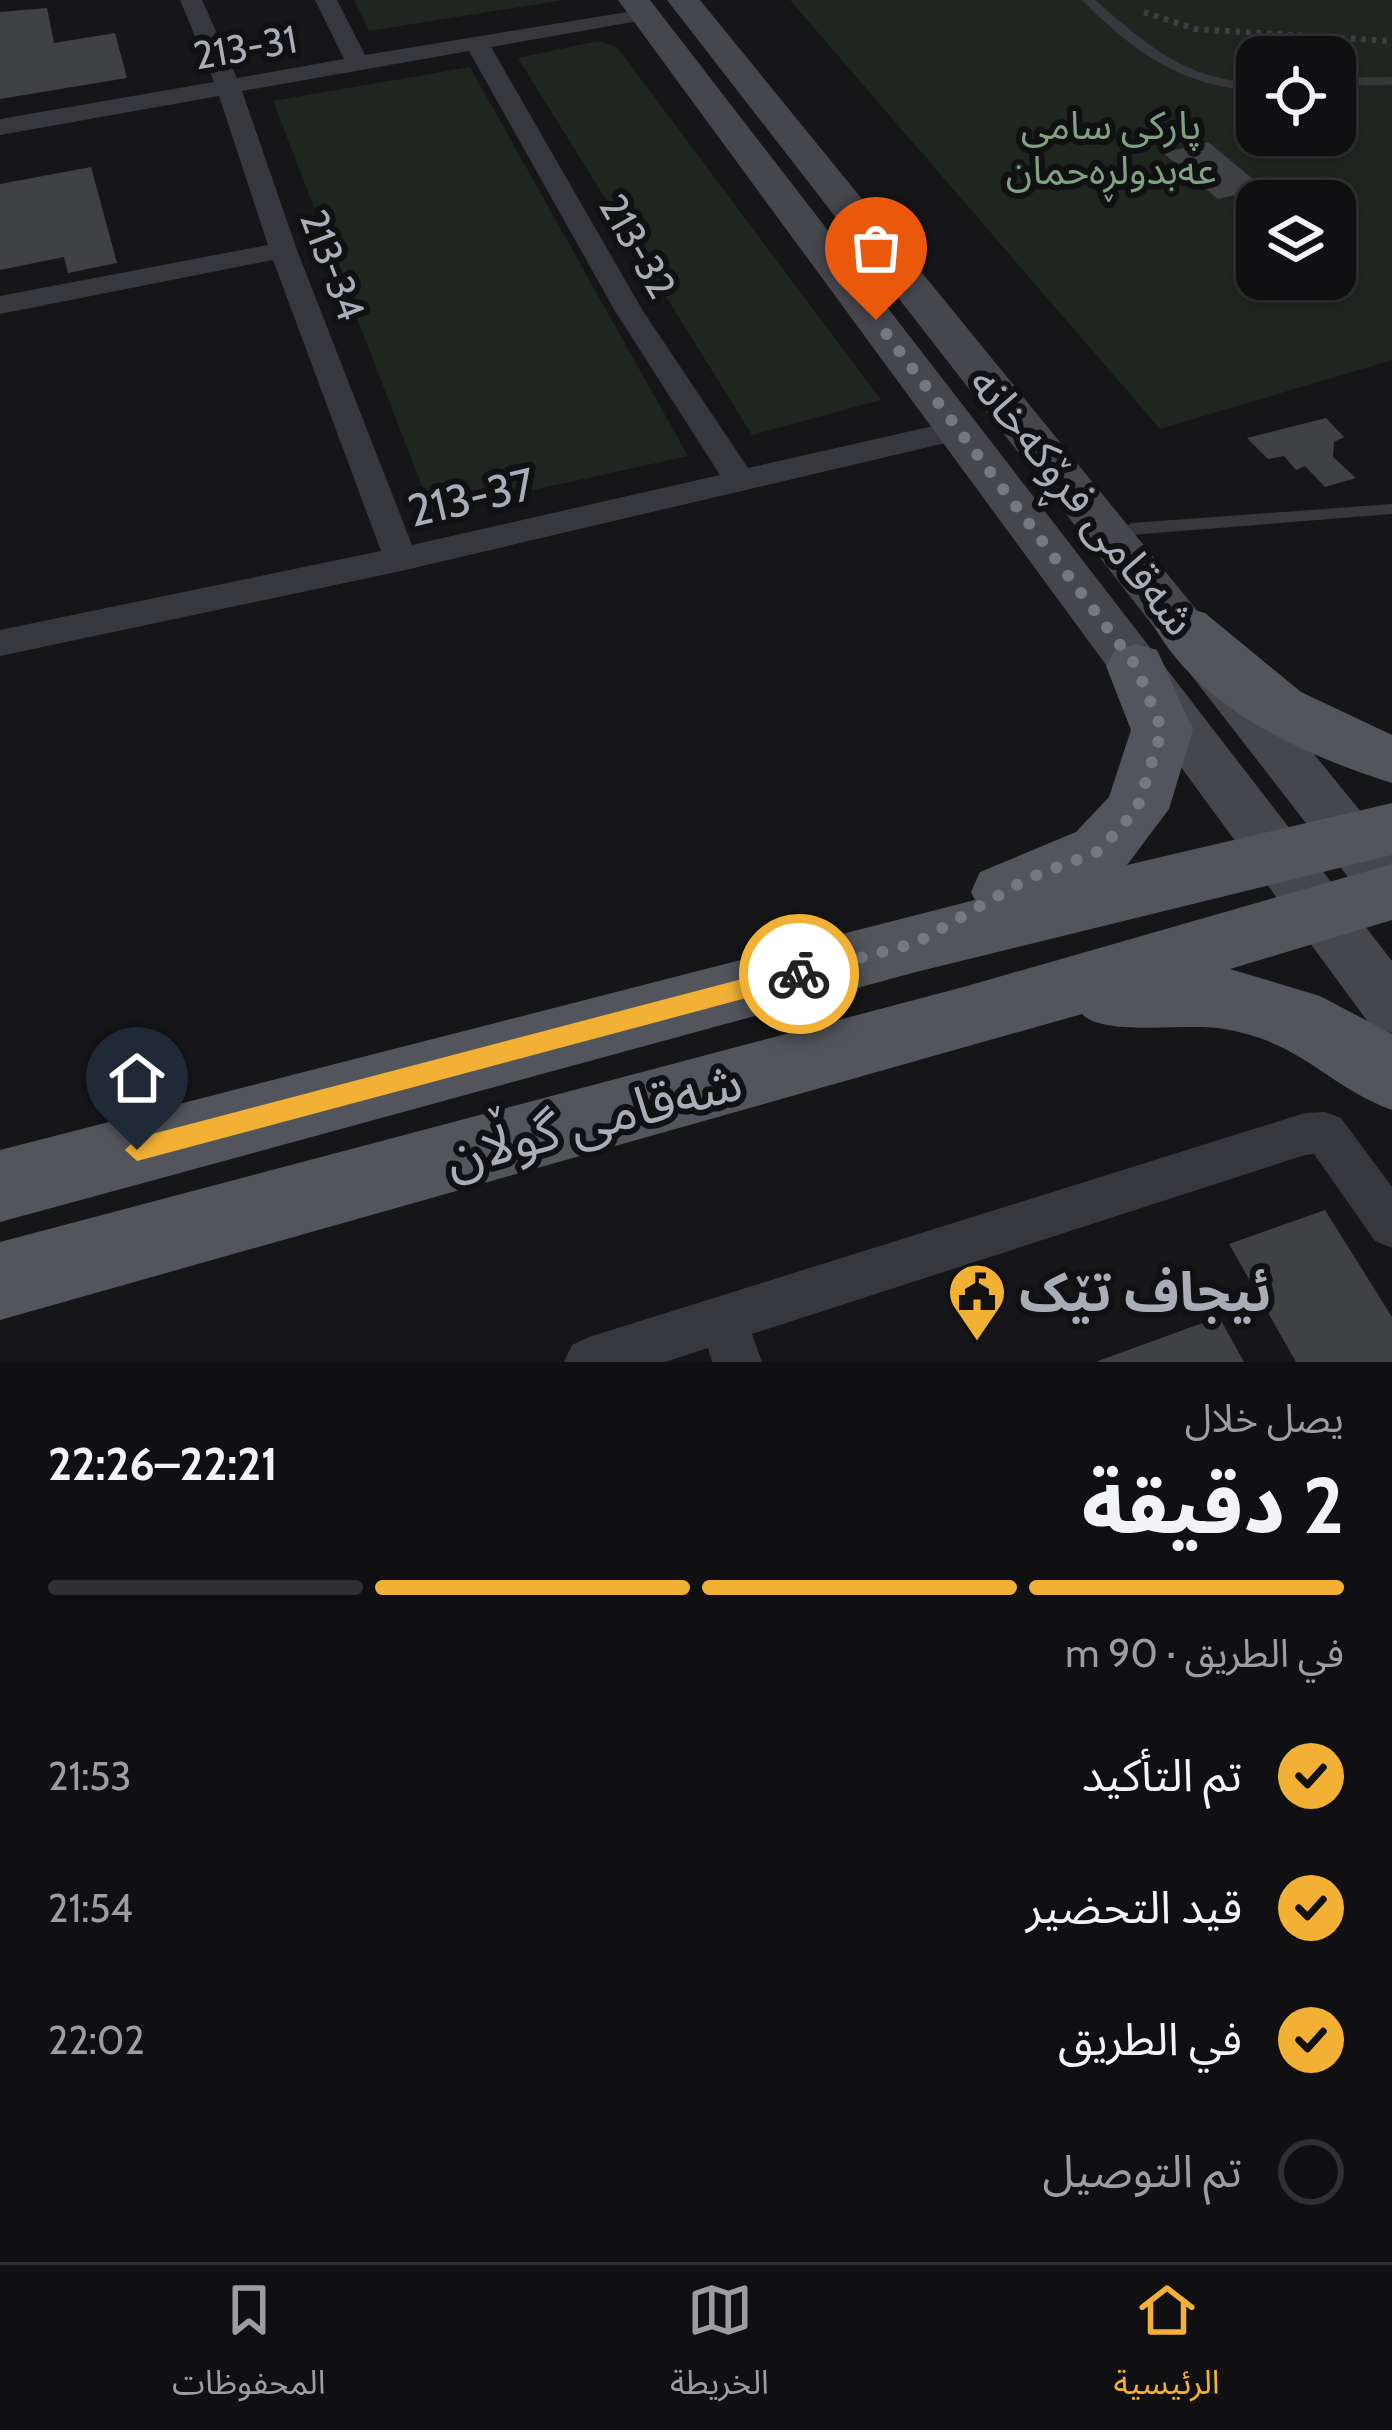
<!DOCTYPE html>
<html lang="ar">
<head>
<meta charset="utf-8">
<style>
	body { margin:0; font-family:Cabin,"Noto Sans Arabic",sans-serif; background:#1e1e20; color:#f1f3f6; direction:rtl; height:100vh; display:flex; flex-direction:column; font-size:45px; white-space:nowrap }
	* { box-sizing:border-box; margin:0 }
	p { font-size:39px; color:#9c9d9f }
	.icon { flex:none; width:66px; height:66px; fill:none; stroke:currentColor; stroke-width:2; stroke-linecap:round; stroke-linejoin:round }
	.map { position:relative; height:1362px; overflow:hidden; direction:ltr }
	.details { display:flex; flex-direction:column; background:#101012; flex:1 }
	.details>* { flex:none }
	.controls { position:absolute; left:1236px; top:36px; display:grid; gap:24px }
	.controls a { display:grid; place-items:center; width:120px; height:120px; border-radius:24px; background:#101012; box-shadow:0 6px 18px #0003,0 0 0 3px #303032; font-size:60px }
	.pin { position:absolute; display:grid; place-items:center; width:102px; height:102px; color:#fff; margin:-123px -51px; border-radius:50% 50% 50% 0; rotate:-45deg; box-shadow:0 0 12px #0007 }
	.pin .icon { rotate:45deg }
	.courier { position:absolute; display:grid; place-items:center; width:120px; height:120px; margin:-60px; border:9px solid #f2b134; border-radius:50%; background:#fff; color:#222; box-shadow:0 3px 15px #0007 }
	.overview em { font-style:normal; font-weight:800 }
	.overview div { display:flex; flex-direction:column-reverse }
	.overview { display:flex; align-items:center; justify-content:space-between; height:204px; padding:0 48px }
	h1 { font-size:78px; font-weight:800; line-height:90px }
	.bar { display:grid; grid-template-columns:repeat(4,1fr); gap:18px 12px; align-content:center; height:144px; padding:0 48px }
	.bar i { height:15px; border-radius:9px; background:#303032 }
	.bar .active { background:#f2b134 }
	.bar p { grid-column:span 4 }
	ol { padding:0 48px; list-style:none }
	li { display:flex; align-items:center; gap:36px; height:132px }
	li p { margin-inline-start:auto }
	li .icon { padding:12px; border-radius:50%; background:#f2b134; color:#111; stroke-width:4 }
	li:last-child { color:#9c9d9f }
	li i { width:66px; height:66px; border:6px solid #303032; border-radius:50% }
	.tab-bar { display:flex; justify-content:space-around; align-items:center; height:168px; border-top:3px solid #303032; background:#101012; font-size:33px; color:#9c9d9f }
	.tab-bar a { display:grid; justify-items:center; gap:6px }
	.tab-bar .active { color:#f2b134 }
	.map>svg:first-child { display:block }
</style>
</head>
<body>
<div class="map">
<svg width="1392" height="1362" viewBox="0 0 1392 1362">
	<rect width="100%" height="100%" fill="#161618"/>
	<g fill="#1e261f" fill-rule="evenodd">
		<polygon points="354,0 564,0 369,31"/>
		<path d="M790 0H1392V360L1160 429ZM1257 57H1335V135H1257ZM1257 201H1335V279H1257Z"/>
		<polygon points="598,41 617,47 881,400 752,435 518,58"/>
		<polygon points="470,67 688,456 432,512 273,101"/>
	</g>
	<g fill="#404145">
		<polygon points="47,8 54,43 115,33 127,78 0,99 0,12"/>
		<polygon points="1208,142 1264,188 1218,199 1163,153"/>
		<polygon points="91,167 117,263 68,273 64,257 0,270 0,184"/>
		<polygon points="1326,418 1344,437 1334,442 1333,457 1356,478 1325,487 1305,466 1296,470 1284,456 1268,459 1247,438"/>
		<polygon points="1325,1210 1392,1317 1392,1362 1296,1362 1229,1244"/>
		<polygon points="1219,1317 1244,1362 1098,1362 1098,1361"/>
	</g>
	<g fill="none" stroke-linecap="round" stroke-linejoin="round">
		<polyline stroke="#3d3f44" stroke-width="6" stroke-dasharray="4.5 6" stroke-linecap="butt" points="1144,12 1195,29 1392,41"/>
		<g fill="#37383d" fill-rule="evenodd">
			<path d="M1082 0H1095C1147 45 1185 80 1257 83V91C1183 87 1133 52 1082 0Z"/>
			<polygon points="1392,77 1392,85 1335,86 1335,78"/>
			<polygon points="1392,504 1392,514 1131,535 1123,529 1131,523"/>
		</g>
		<g fill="#37383d" fill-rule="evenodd">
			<path d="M180 0H202L237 78 344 59 315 0H337L365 55 652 8V18L644 20 491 47 643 311 748 468 960 420 976 430 971 437 401 571 0 656V630L381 551 273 260 0 314V296L268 245 219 96 0 135V119L214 82ZM469 51 615 311 720 475 412 545 297 250 242 91Z"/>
			<polygon points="1325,1112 1341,1118 1392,1187 1392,1248 1375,1241 1314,1154 1305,1155 752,1334 762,1362 712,1362 708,1348 665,1362 564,1362 572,1345 589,1337 1305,1113"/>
		</g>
		<g fill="#45474d" fill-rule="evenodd">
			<polygon points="618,0 650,0 1392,961 1392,1033 1371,1026"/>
			<polygon points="667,0 700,0 1392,850 1392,915 1372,908"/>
		</g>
		<g fill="#53555c" fill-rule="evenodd">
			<path d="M1184 607 1205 613 1301 692 1392 735V783C1306 756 1202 710 1155 628L1163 613Z"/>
			<polygon points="1136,644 1157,650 1193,730 1169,809 1127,865 1392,803 1392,855 916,972 0,1222 0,1150 975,900 971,892 980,872 1076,832 1109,797 1131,730 1106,666 1115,650"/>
			<path d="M1392 864V920L1230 969 1320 996 1392 1034V1110C1325 1085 1300 1039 1217 1028 1183 1024 1102 1036 1082 1014L0 1320V1242L967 986Z"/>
		</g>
	</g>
	<polygon fill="#f2b134" points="799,964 811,974 799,984 137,1161 125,1150 137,1138"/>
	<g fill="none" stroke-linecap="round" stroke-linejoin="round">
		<polyline stroke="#757880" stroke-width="12" stroke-dasharray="0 21.6" points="799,974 916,943 1027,879 1099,851 1137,809 1162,730 1136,666 876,320"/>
	</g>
	<defs>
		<symbol id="civic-pin" viewBox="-11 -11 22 30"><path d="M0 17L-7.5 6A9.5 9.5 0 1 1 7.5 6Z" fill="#f2b134" stroke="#111113"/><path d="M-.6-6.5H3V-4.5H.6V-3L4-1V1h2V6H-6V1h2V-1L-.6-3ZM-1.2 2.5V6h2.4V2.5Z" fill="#111"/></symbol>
	</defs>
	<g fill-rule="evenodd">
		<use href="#civic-pin" x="944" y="1259" width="66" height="90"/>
	</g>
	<g text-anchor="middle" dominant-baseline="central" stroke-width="12" stroke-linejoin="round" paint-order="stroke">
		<g font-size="39" fill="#a8adb8" stroke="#111113">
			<text transform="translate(245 47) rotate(-10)">213-31</text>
			<text transform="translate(638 246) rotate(60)">213-32</text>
			<text transform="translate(333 265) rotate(69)">213-34</text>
		</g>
		<g font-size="39" fill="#7fa381" stroke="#111113">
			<text x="1111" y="125">پارکی سامی<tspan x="1111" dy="45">عەبدولڕەحمان</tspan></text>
		</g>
		<g font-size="45" fill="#a8adb8" stroke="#111113">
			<text transform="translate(471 497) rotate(-13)">213-37</text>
			<text transform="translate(1083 501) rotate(51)">شەقامی فڕۆکەخانە</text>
		</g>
		<g font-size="54" fill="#a8adb8" stroke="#111113">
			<text transform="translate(593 1119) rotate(-15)">شەقامی گوڵان</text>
		</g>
		<g font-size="54" font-weight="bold" fill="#a8adb8" stroke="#111113" text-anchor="start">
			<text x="1019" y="1292">ئیجاف تێک</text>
		</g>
	</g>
</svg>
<div class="controls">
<a><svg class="icon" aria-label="locate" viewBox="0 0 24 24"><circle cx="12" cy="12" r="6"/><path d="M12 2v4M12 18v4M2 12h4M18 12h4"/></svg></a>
<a><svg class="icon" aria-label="layers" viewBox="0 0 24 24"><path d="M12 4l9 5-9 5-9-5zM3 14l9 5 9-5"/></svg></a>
</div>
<div class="pin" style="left:876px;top:320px;background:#ea580c"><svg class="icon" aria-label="bag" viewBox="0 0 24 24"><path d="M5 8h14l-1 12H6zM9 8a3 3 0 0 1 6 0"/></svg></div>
<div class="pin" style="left:137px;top:1150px;background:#1f2937"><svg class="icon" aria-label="home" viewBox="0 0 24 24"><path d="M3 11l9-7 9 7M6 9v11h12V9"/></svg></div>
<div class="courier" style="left:799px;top:974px"><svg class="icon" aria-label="bike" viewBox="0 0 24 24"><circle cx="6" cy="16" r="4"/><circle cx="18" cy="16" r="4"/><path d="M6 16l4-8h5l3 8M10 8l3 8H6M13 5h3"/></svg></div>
</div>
<section class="details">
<div class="overview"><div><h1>2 دقيقة</h1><p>يصل خلال</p></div><em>22:21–22:26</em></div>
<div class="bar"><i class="active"></i><i class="active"></i><i class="active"></i><i></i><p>في الطريق · 90 m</p></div>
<ol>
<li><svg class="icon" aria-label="check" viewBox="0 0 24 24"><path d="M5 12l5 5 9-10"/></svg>تم التأكيد<p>21:53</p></li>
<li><svg class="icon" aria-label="check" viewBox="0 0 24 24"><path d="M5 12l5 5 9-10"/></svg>قيد التحضير<p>21:54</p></li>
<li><svg class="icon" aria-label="check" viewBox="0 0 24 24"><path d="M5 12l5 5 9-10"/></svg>في الطريق<p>22:02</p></li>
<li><i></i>تم التوصيل</li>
</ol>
</section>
<nav class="tab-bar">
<a class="active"><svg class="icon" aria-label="home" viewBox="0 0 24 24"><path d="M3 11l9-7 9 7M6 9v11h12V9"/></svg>الرئيسية</a>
<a><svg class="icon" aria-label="map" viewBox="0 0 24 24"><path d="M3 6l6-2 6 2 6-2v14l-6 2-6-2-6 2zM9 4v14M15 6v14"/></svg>الخريطة</a>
<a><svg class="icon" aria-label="saved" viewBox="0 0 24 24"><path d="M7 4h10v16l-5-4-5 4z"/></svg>المحفوظات</a>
</nav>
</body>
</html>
